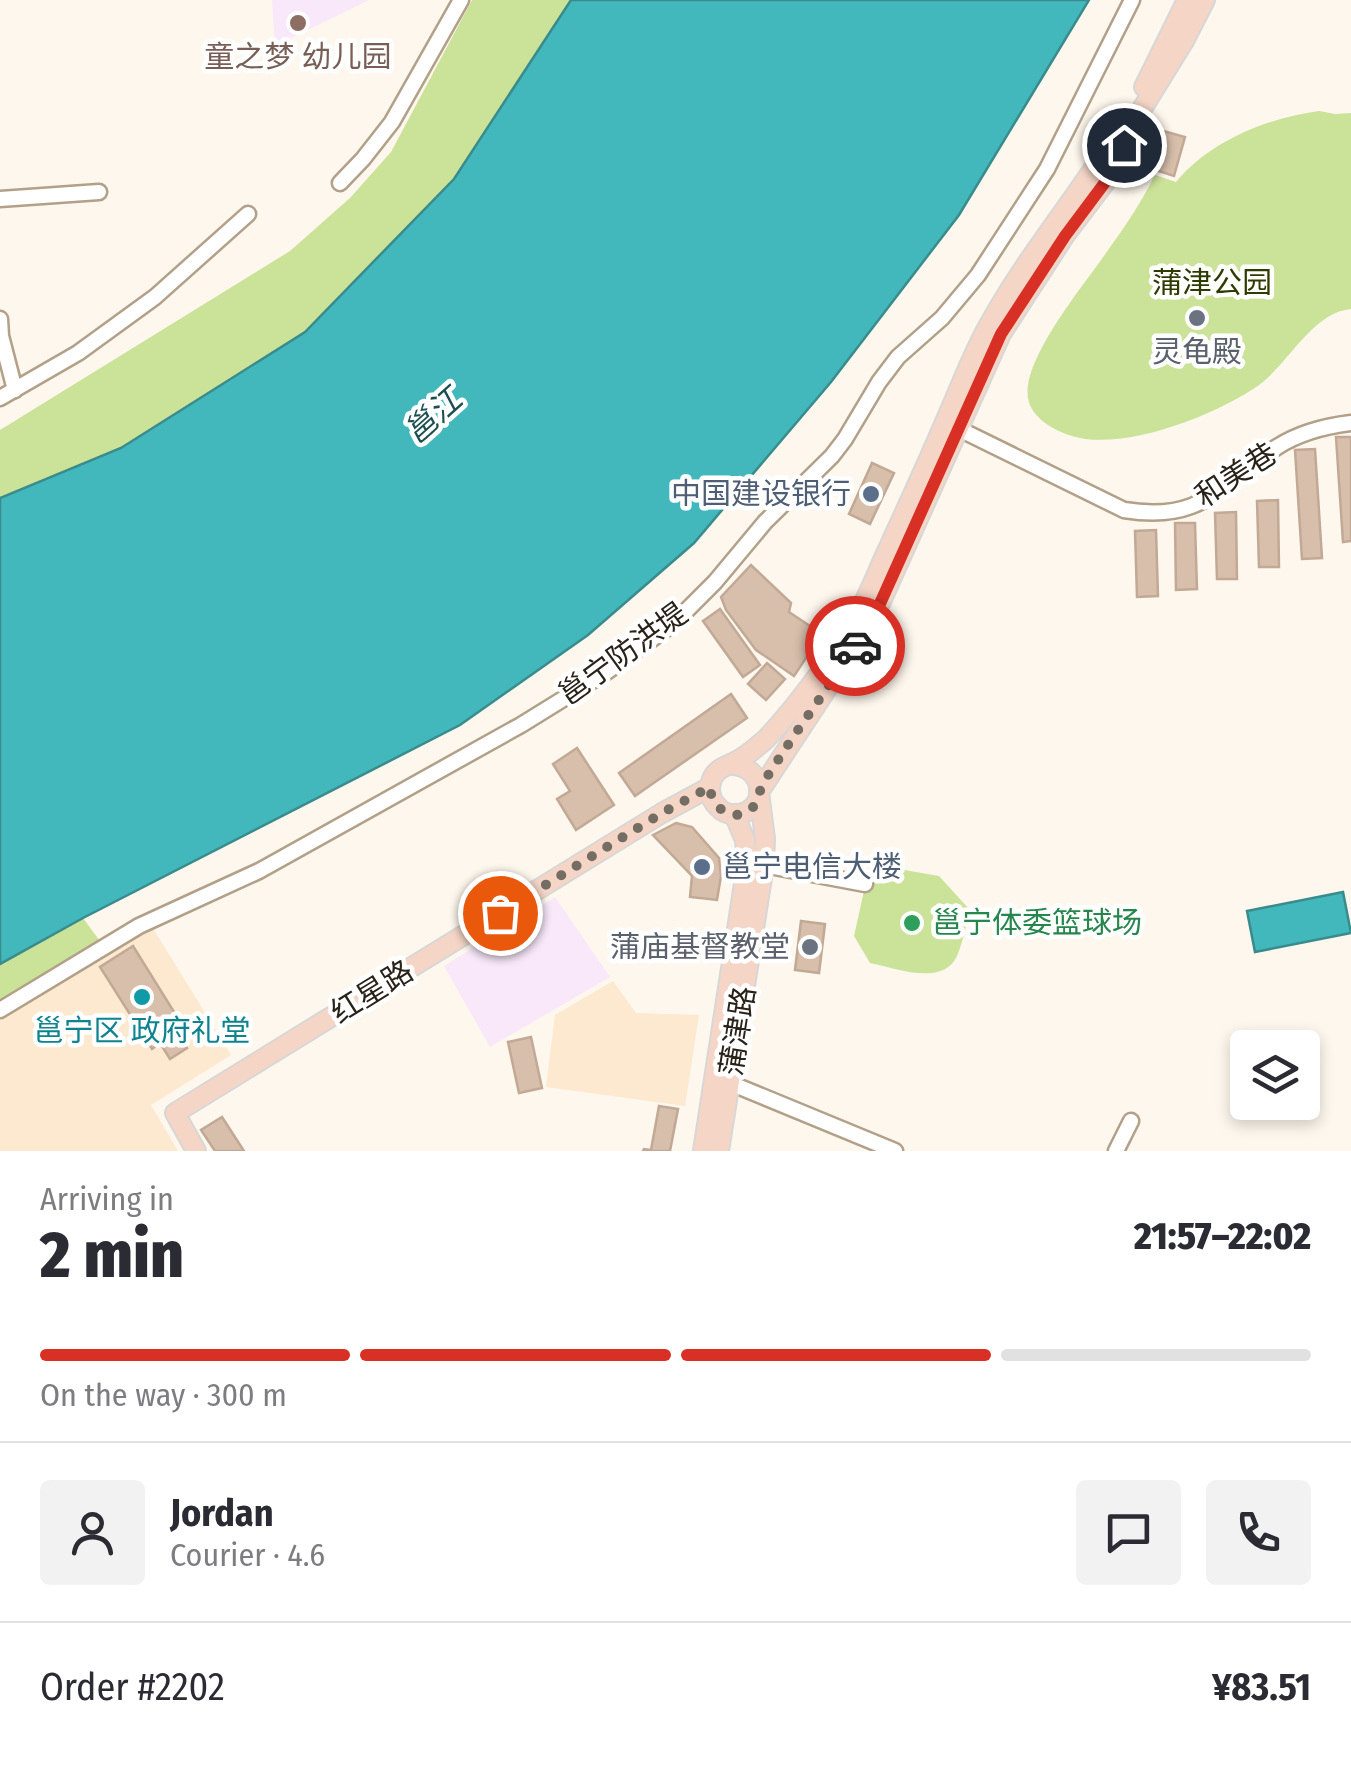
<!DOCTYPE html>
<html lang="en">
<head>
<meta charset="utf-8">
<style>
	body { margin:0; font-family:"Fira Sans Condensed","Noto Sans SC",sans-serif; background:#f2f2f3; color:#2b2b33; height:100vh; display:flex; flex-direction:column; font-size:38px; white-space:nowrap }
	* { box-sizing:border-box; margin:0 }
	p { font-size:32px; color:#7c7c81 }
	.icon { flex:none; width:55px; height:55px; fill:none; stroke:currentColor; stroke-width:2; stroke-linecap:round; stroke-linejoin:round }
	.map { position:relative; height:1151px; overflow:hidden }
	.sheet { display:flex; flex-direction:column; background:#fff; flex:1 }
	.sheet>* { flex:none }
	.buttons { position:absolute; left:1230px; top:1030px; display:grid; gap:20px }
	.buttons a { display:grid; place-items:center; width:90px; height:90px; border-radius:10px; background:#fff; box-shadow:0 5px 15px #0003; font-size:50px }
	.pin { position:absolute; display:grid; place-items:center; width:85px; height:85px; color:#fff; margin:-42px; border:5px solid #fff; border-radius:50%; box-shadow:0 2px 10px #0007 }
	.courier { position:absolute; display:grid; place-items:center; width:100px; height:100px; margin:-50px; border:8px solid #d93025; border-radius:50%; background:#fff; color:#222; box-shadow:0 2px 12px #0007 }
	.summary em { font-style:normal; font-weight:800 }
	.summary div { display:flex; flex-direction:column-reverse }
	.summary { display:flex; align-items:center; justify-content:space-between; height:170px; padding:0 40px }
	h1 { font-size:65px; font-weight:800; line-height:75px }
	.bar { display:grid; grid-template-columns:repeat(4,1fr); gap:15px 10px; align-content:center; height:120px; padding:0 40px }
	.bar i { height:12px; border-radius:8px; background:#e1e1e2 }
	.bar .active { background:#d93025 }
	.bar p { grid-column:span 4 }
	.line { display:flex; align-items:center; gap:25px; padding:0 40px; border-top:2px solid #e1e1e2 }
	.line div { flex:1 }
	.round { display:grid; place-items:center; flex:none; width:105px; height:105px; border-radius:10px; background:#f2f2f3 }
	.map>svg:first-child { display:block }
</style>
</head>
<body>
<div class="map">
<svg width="1351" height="1151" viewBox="0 0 1351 1151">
	<rect width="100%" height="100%" fill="#fef7ed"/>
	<g fill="#fce9d0">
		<polygon points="141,930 154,930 231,1055 151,1105 178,1151 0,1151 0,1020"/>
		<polygon points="613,981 636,1013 699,1015 685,1106 546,1087 555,1015"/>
	</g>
	<g fill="#f8e8fa">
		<polygon points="272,0 369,0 275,46"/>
		<polygon points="555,897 610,977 490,1047 444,966"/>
	</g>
	<g fill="#cbe299">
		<polygon points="472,0 571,0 454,179 305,332 121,448 0,498 0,430 290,251 350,198 391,152"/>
		<path d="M1319 111 1335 114 1351 113V309C1313 312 1288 364 1259 385 1217 415 1123 452 1072 436 1055 431 1031 418 1028 398 1022 359 1084 285 1106 253 1124 228 1141 203 1155 175L1176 182C1210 141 1267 118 1319 111Z"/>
		<path d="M870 864 939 876 970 910C966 925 963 942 957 956 943 987 895 968 870 963L854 936Z"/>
		<polygon points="83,918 105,948 0,1010 0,964"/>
	</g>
	<g fill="#42b8bd" stroke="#3a8b8c" stroke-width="2.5">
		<polygon points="571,0 1089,0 959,215 831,382 694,543 588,635 460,725 83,918 0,964 0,498 121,448 305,332 454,179"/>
		<polygon points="1343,892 1351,933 1255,952 1247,911"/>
	</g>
	<g fill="#d8bfac" stroke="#c1a996" stroke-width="2.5">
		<polygon points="1139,124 1185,137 1174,176 1146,167 1143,178 1125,173"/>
		<polygon points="1336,437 1351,437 1351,541 1343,542"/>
		<polygon points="1315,449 1322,558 1302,559 1295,450"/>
		<polygon points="872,463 894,473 870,524 849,514"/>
		<polygon points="1278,500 1279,567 1259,567 1257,501"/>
		<polygon points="1236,512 1237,579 1217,579 1215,513"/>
		<polygon points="1175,523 1195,523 1197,589 1176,590"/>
		<polygon points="1156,530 1158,596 1137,597 1135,531"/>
		<polygon points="751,565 791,603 789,612 822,634 794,676 756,650 726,610 721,597"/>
		<polygon points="720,609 760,665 743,677 703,621"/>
		<polygon points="767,663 785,679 766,700 748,684"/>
		<polygon points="731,694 747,718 635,796 619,773"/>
		<polygon points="577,748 614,805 576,830 557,799 570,791 553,764"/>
		<polygon points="676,823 692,827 719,858 721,876 717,900 690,897 692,876 653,835"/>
		<polygon points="801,921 825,924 819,973 795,970"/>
		<polygon points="133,946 184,1028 177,1032 187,1048 170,1059 160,1043 152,1049 100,967"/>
		<polygon points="531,1037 542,1088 519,1093 508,1042"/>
		<polygon points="659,1106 678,1109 670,1151 643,1151 644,1149 651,1150"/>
		<polygon points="222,1117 244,1151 215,1151 201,1130"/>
	</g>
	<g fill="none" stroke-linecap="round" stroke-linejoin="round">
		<defs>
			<g id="minor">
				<polyline points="340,183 363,159 392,122 461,0"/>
				<polyline points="0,199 99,192"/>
				<polyline points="0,319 1,336 15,390"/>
				<polyline points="0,398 78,353 155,297 248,214"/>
				<path d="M957 428 1124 510C1204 523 1218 485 1277 447 1299 433 1326 426 1351 423"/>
				<polyline points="764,865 865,884"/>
				<polyline points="0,1010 139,926 259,871 521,725 605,673 674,623 715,582 765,522 832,456 845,439 879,382 898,357 942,318 978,275 1047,169 1132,0"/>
				<polyline points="730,1083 895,1151"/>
				<polyline points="1116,1151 1131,1121"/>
			</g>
			<g id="major">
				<polyline points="1144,87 1187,0"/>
				<path d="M733 765C765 767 769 809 739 814 731 815 723 813 718 807 706 796 708 776 722 768 729 764 736 762 742 758 751 752 758 746 766 739 799 704 837 652 860 610 871 590 879 568 889 547 909 503 929 460 948 415 961 386 973 353 989 325 1028 254 1082 192 1124 122"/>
				<polyline points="196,1151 175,1113 662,813 710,787"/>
				<polyline points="703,1151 747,864 745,840 734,814"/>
				<polyline points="719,1151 764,865 765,839 759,792 874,617 1001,334 1065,235 1112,173 1137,117 1184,41 1205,0"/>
			</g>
		</defs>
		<use href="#minor" stroke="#b2a089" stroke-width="19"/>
		<use href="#major" stroke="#d8d7d6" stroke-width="22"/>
		<use href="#minor" stroke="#fff" stroke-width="14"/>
		<use href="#major" stroke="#f5d6c6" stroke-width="18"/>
	</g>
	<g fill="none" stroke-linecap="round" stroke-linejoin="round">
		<path stroke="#746d63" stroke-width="10" stroke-dasharray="0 18" d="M500 913 662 813 710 787C711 809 736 826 754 806 760 798 756 800 760 791 764 780 773 768 780 757 804 720 831 684 855 646"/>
		<polyline stroke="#d93025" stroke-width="12" points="855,646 874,617 1001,334 1065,236 1112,173 1124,145"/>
	</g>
	<circle fill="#8d6e63" stroke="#fff" stroke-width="4" cx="298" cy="23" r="10"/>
	<g fill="#6b7280" stroke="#fff" stroke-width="4">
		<circle cx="1197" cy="318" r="10"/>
		<circle cx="810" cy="947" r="10"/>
	</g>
	<g fill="#5c6f8a" stroke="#fff" stroke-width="4">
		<circle cx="871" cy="494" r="10"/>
		<circle cx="702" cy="867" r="10"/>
	</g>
	<circle fill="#2e9e5b" stroke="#fff" stroke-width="4" cx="912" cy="923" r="10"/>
	<circle fill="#0f9aa8" stroke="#fff" stroke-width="4" cx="142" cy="997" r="10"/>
	<g text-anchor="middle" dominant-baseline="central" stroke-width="9" stroke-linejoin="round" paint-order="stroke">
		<g font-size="30" fill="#785e54" stroke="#fff">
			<text x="298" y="57">童之梦 幼儿园</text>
		</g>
		<g font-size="30" fill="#2f3c01" stroke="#fff">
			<text x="1212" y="283">蒲津公园</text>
		</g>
		<g font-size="30" fill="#5b616d" stroke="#fff">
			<text x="1197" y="352">灵龟殿</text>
			<text x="790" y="947" text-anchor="end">蒲庙基督教堂</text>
		</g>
		<g font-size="30" fill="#292219" stroke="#fff">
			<text transform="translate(1236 475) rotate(-33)">和美巷</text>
			<text transform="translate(623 654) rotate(-36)">邕宁防洪堤</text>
			<text transform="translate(372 992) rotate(-32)">红星路</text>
			<text transform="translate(738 1031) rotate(-81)">蒲津路</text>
		</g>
		<g font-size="30" fill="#4e5e75" stroke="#fff" text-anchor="end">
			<text x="851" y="494">中国建设银行</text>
			<text x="722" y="867" text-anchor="start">邕宁电信大楼</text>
		</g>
		<g font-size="30" fill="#27864d" stroke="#fff" text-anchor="start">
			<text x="932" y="923">邕宁体委篮球场</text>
		</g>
		<g font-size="30" fill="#0d838f" stroke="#fff">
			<text x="142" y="1031">邕宁区 政府礼堂</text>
		</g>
		<g font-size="32" font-style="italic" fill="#1d4f51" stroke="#fff">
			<text transform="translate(433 416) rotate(-42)">邕江</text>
		</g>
	</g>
</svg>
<div class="buttons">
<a><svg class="icon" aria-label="layers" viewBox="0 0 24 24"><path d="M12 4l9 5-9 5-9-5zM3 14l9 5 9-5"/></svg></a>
</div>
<div class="pin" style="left:500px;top:913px;background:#ea580c"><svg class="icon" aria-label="bag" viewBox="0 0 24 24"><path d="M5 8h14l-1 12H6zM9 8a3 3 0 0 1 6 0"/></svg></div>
<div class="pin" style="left:1124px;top:145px;background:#1f2937"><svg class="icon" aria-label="home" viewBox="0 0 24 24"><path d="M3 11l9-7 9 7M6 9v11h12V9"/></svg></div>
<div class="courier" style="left:855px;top:646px"><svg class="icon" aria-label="car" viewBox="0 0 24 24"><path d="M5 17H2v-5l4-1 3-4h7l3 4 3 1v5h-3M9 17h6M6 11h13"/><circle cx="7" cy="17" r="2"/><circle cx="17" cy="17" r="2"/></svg></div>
</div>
<section class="sheet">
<div class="summary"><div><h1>2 min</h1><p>Arriving in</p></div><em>21:57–22:02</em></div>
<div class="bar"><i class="active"></i><i class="active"></i><i class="active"></i><i></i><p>On the way · 300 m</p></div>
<div class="line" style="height:180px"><a class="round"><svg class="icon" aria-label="person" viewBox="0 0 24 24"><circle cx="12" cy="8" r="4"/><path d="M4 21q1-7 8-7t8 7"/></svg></a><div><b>Jordan</b><p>Courier · 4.6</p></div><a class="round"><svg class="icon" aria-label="chat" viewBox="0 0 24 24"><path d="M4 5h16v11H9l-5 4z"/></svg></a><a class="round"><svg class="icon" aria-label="phone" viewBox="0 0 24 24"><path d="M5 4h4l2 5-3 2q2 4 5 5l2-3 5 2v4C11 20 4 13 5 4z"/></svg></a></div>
<div class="line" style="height:130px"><div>Order #2202</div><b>¥83.51</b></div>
</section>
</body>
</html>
